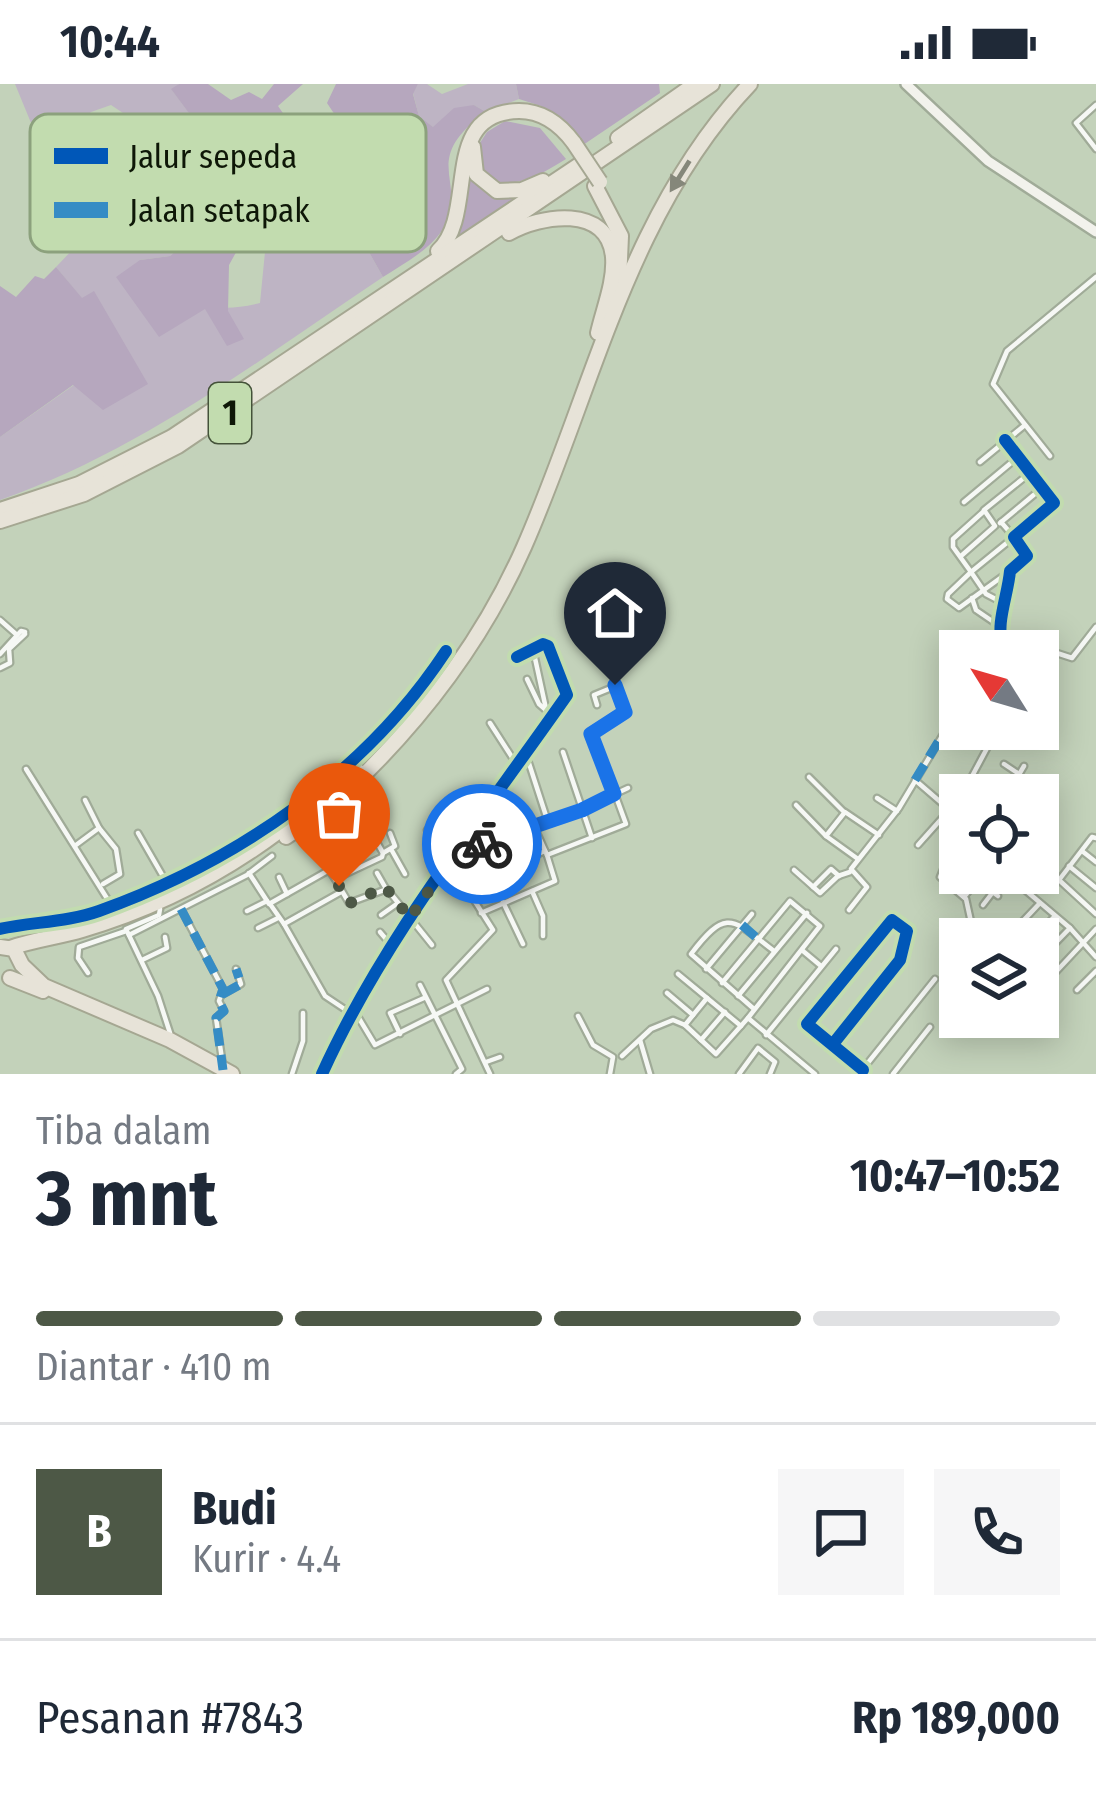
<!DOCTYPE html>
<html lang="id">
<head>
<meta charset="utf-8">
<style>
	body { margin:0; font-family:"Fira Sans Condensed",sans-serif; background:#f6f6f7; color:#1f2937; height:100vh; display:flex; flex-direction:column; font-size:45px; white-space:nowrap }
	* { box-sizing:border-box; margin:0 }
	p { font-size:39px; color:#747a83 }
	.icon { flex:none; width:66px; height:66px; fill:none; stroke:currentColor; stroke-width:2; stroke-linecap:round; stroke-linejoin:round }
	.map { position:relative; height:990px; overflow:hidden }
	.sheet { display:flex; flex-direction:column; background:#fff; flex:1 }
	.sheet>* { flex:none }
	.needle { width:78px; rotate:307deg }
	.fabs { position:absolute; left:939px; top:546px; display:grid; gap:24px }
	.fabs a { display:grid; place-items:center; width:120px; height:120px; border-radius:0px; background:#fff; box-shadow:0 6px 30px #0003; font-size:60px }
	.pin { position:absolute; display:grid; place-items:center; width:102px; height:102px; color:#fff; margin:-123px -51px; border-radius:50% 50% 50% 0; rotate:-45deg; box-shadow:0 0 12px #0007 }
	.pin .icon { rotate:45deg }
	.courier { position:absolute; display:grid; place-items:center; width:120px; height:120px; margin:-60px; border:9px solid #1a73e8; border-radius:50%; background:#fff; color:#222; box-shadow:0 3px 15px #0007 }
	.headline em { font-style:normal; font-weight:700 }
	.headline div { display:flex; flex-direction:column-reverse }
	.headline { display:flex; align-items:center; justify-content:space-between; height:204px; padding:0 36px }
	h1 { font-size:78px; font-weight:700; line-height:90px }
	.bar { display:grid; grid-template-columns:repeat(4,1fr); gap:18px 12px; align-content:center; height:144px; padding:0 36px }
	.bar i { height:15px; border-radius:9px; background:#e0e1e3 }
	.bar .selected { background:#4d5846 }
	.bar p { grid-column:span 4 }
	.line { display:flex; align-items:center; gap:30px; padding:0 36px; border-top:3px solid #e0e1e3 }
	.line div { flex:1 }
	.round { display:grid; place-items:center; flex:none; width:126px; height:126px; border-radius:0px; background:#f6f6f7 }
	.status { display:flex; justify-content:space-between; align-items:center; height:84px; padding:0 60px; background:#fff; direction:ltr }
	.status svg { height:33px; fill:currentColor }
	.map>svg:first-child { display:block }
</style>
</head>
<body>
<div class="status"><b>10:44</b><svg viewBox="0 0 49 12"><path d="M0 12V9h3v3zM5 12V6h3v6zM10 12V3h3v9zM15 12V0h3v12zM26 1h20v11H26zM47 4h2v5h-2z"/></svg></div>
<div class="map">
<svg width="1096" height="990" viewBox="0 0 1096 990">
	<rect width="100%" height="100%" fill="#c3d2ba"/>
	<g fill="#beb4c4">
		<path d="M15 0H179L172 6 220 71 205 96 235 140 214 161 202 145 170 172 140 176C188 211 198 234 260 219L265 168 243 157 249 145 252 118 282 91 292 42 306 50 337 54 326 71 335 92 295 108 361 154 383 193C260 275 141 367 0 416V353L74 301 93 208 82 215 56 183 77 161 103 157 142 121 156 94 132 35 111 21 91 28 43 68Z"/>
		<polygon points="418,0 427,0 442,10 468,0 516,0 519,15 486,28 474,21 434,44 419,32 413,9"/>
	</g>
	<g fill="#b6a7be">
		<polygon points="179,0 208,0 231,16 249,8 262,15 274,0 303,0 278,22 292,42 282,92 252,118 249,145 229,181 228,227 244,255 227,262 205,225 159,253 116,193 140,176 170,172 202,145 215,161 235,140 205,96 220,71 171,5"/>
		<path d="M336 0H418L413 10 419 32 433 43 454 24 474 21 486 28C417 78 470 97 443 145 430 166 403 180 383 193L361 154 326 162 295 107 335 91 326 71 345 46 327 19Z"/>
		<polygon points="516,0 659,0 660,9 583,61 541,22 519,15"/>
		<path d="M505 37 540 44 566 75C539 92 517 104 485 97L476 65 487 48Z"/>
		<path d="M465 89C480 106 492 114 516 115L457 155 464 130Z"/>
		<polygon points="56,183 82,214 94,207 148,300 103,326 73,301 0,353 0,202 16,213 35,192 44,195"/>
	</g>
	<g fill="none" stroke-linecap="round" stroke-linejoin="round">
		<defs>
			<g id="street">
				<polyline points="1096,21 1076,39 1096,65"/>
				<polyline points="1050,372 993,300 1007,267 1096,193"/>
				<polyline points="980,378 1025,341"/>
				<polyline points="964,418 1018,373"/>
				<polyline points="983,428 953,455 953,463 971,488 948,510 947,515 959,524 1010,487"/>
				<polyline points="1001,438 1014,453 971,488 986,510 1007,521"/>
				<polyline points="1000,439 1042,404"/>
				<polyline points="961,472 995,442 984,426 1030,389"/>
				<polyline points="972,514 976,526 998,541"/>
				<polyline points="0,536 17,551"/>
				<path d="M1003 561C995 541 1008 511 1010 487L1027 472 1014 453 1054 419 1005 356"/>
				<polyline points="533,565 548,634"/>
				<polyline points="989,567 1023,558 1072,574 1096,543"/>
				<polyline points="0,570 21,547 25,548"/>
				<polyline points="0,584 10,579 9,565 25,550"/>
				<polyline points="527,595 539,620 547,627"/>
				<polyline points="490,639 517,681"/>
				<polyline points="525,667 547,735"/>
				<polyline points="563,668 592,754"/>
				<polyline points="1004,680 1019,690"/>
				<polyline points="26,685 113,824 139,819"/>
				<polyline points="809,693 843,727"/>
				<polyline points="915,696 944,721 957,746"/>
				<polyline points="994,699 1007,710"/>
				<polyline points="962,711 993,653 992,645"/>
				<polyline points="1007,711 1024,682"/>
				<polyline points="464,713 473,711 485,723"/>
				<polyline points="877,714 897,727"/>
				<polyline points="796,721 826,752 858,775"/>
				<polyline points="533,740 547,771 626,740 615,710 628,704"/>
				<polyline points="99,744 116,765 120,790 103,800"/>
				<polyline points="427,746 452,774"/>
				<polyline points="959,747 940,793 966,815 973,847 982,855"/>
				<polyline points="138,749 168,801"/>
				<polyline points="826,752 845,728 879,751"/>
				<polyline points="1096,754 1092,753 1059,796 1096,830"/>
				<polyline points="76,761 99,744 85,716"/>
				<polyline points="479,761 492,789 545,767"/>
				<polyline points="918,761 960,714"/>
				<polyline points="391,765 405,790"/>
				<polyline points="1082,767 1096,778"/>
				<polyline points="459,768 582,726 615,710 591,650 624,629 616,602 594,611 597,621"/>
				<polyline points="383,769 395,762 390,749"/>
				<polyline points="450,778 493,846 446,896 490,990"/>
				<polyline points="1069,782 1096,804"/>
				<polyline points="794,786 820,809 838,792 850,788"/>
				<polyline points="249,789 269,820 329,786 335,795 382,773 383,769 357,724"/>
				<polyline points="377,789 385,803"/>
				<polyline points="968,789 983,801 993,789"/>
				<polyline points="1005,789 1070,844 1096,873"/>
				<polyline points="279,793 287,810"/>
				<polyline points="335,795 349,819 387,805 432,861"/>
				<polyline points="983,801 998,812"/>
				<polyline points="813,803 831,785 839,792"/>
				<polyline points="532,807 543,832 543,852"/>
				<polyline points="964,813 978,796"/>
				<polyline points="503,818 523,860"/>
				<polyline points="270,820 284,840 341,808"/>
				<polyline points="983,821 993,808"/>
				<polyline points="160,825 159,831 126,845 158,912 170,949"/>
				<polyline points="181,825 223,905 219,917 224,927 216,934 223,982"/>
				<polyline points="849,826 867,803 851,785 899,724 960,622"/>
				<polyline points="247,827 267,817"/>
				<polyline points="481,829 555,797 547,771"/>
				<polyline points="381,831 398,819"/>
				<polyline points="284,840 325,912 352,930"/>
				<polyline points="984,843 997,855"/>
				<polyline points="258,844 278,834"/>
				<path d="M0 845C32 838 68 838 99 827 236 778 365 690 446 567"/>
				<polyline points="380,848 392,862"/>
				<polyline points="129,851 247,791 272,772"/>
				<polyline points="1006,855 1039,820"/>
				<polyline points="1033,855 1054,833"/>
				<polyline points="803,867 821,882"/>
				<polyline points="142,876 167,864 165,853"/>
				<polyline points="1038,877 1070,844"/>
				<polyline points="706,885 752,830"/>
				<polyline points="88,889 78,874 79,863 126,847"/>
				<polyline points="678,890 741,942"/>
				<polyline points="722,899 790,817 820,842 748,934"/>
				<polyline points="420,901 462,985 456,990"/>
				<polyline points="1077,906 1096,887"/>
				<polyline points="1038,907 1096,845"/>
				<polyline points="667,909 693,931"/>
				<polyline points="223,910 241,900 236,885"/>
				<polyline points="738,912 807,829"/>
				<path d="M754 925 691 870C727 823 732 835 774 867"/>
				<polyline points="354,926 375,961 487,905"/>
				<polyline points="578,932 593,961 613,973 610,990"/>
				<polyline points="685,941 707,914"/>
				<polyline points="400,950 390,929 424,914"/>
				<polyline points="766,951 836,865"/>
				<polyline points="640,956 650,990"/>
				<polyline points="701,956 725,928"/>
				<polyline points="833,960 900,876 907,847 892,836 807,940 863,986"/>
				<polyline points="622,972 651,945 673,936 685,941 716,970 748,934 815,990"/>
				<polyline points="486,978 500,973"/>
				<polyline points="292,990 303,957 303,929"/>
				<path d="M322 990C384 853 482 733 567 611L548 562 543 560 517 573"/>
				<polyline points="739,990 758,964 775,978 770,990"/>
				<polyline points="859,990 935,895"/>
				<polyline points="893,990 930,943"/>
			</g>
			<polyline id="secondary" points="906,0 988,77 1096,148"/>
			<g id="highway">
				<polyline points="618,54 695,0"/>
				<polyline points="473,63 476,90 497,107 522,106 543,97"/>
				<polyline points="595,102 621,152 619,198"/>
				<path d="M509 149C540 131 608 120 613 173 615 198 603 226 598 249"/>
				<path d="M438 167C479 129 438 28 519 27 543 27 560 40 574 59"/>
				<polyline points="0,426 79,400 172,353 585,77"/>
				<polyline points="0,437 84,410 178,362 712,0"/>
				<polyline points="322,714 358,687"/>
				<path d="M330 723C412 649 479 565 524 463 593 306 628 128 750 0"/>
				<polyline points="286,753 317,732"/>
				<polyline points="0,863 14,865 22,881 44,902 170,956 232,990"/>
				<path d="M10 864C33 856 58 853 82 846 168 821 243 779 311 722"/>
				<polyline points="10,894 43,907"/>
			</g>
		</defs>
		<use href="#street" stroke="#a0ab98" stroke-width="9"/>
		<use href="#secondary" stroke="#a0ab98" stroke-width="14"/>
		<use href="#highway" stroke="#a5a792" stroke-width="18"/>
		<use href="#street" stroke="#f6f8f5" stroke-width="4.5"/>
		<use href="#secondary" stroke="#f2f2ec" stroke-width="9"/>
		<use href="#highway" stroke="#e7e3d8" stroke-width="14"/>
		<defs>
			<polyline id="highway-bridge" points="574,59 600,98"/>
		</defs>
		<use href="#highway-bridge" stroke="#a5a792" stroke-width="18" stroke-linecap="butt"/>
		<use href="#highway-bridge" stroke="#e7e3d8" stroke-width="14"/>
		<g stroke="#358cc5" stroke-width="9" stroke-dasharray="18 9" stroke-linecap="butt">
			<polyline points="915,696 960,622"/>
			<polyline points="181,825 223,905 219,917 224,927 216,934 223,986"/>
			<polyline points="742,841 758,855"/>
			<polyline points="223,910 241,900 236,885"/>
		</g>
		<defs>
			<g id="cycleway">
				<path d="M1003 561C995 541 1008 511 1010 487L1027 472 1014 453 1054 419 1005 356"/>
				<path d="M0 845C32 838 68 838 99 827 236 778 365 690 446 567"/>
				<polyline points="833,960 900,876 907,847 892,836 807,940 863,986"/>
				<path d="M322 990C384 853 482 733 567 611L548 562 543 560 517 573"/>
			</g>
		</defs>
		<use href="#cycleway" stroke="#c2dcaf" stroke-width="20"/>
		<use href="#cycleway" stroke="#0057b8" stroke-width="12"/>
	</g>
	<defs><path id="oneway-solid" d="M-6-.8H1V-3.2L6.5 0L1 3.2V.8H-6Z" transform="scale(3)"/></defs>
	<use fill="#85877a" href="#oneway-solid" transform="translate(680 92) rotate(122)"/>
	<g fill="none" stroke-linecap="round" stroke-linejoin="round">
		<polyline stroke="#4d5846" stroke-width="12" stroke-dasharray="0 21.6" points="339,802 350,819 385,803 410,834 455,769 482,760"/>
		<polyline stroke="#1a73e8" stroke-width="15" points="482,760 582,726 614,710 591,650 625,628 615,601"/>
	</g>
	<g text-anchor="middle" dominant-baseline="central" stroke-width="9" stroke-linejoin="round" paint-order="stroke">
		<rect fill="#c2dcaf" stroke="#445239" stroke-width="3" x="209" y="299" width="42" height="60" rx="9"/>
		<g font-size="36" font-weight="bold" fill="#0e1707">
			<text x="230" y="329">1</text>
		</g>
	</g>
	<rect x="30" y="30" width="396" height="138" rx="18" fill="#c2dcaf" stroke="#8ca17d" stroke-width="3"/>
	<rect x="54" y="64" width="54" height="16" fill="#0057b8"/>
	<rect x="54" y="118" width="54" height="16" fill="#358cc5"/>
	<g font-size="33" fill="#0e1707">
		<text x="129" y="84">Jalur sepeda</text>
		<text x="129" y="138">Jalan setapak</text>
	</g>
</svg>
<div class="fabs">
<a><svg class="needle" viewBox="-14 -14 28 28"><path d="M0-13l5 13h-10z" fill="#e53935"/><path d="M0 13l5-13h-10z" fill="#747a83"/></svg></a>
<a><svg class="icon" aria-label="locate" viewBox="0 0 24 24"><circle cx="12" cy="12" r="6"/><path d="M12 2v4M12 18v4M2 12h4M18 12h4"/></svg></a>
<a><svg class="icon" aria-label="layers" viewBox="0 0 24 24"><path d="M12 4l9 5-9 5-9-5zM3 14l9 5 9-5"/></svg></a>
</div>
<div class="pin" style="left:339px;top:802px;background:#ea580c"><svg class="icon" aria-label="bag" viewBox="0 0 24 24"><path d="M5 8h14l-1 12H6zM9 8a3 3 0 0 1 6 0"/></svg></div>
<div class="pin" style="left:615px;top:601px;background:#1f2937"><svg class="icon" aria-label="home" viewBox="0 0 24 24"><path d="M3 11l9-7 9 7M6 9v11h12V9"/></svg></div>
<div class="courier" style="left:482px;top:760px"><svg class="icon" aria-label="bike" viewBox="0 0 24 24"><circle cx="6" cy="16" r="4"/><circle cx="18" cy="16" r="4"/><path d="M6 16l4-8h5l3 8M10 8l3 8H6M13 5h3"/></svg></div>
</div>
<section class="sheet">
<div class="headline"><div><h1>3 mnt</h1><p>Tiba dalam</p></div><em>10:47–10:52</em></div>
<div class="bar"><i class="selected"></i><i class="selected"></i><i class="selected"></i><i></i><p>Diantar · 410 m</p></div>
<div class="line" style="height:216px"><b class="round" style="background:#4d5846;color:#fff">B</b><div><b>Budi</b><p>Kurir · 4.4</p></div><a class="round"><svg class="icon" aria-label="chat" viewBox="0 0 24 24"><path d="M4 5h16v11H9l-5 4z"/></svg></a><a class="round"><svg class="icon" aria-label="phone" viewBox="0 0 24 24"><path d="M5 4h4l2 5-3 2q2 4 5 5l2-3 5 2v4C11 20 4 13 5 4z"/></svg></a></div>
<div class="line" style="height:156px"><div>Pesanan #7843</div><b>Rp 189,000</b></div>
</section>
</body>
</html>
